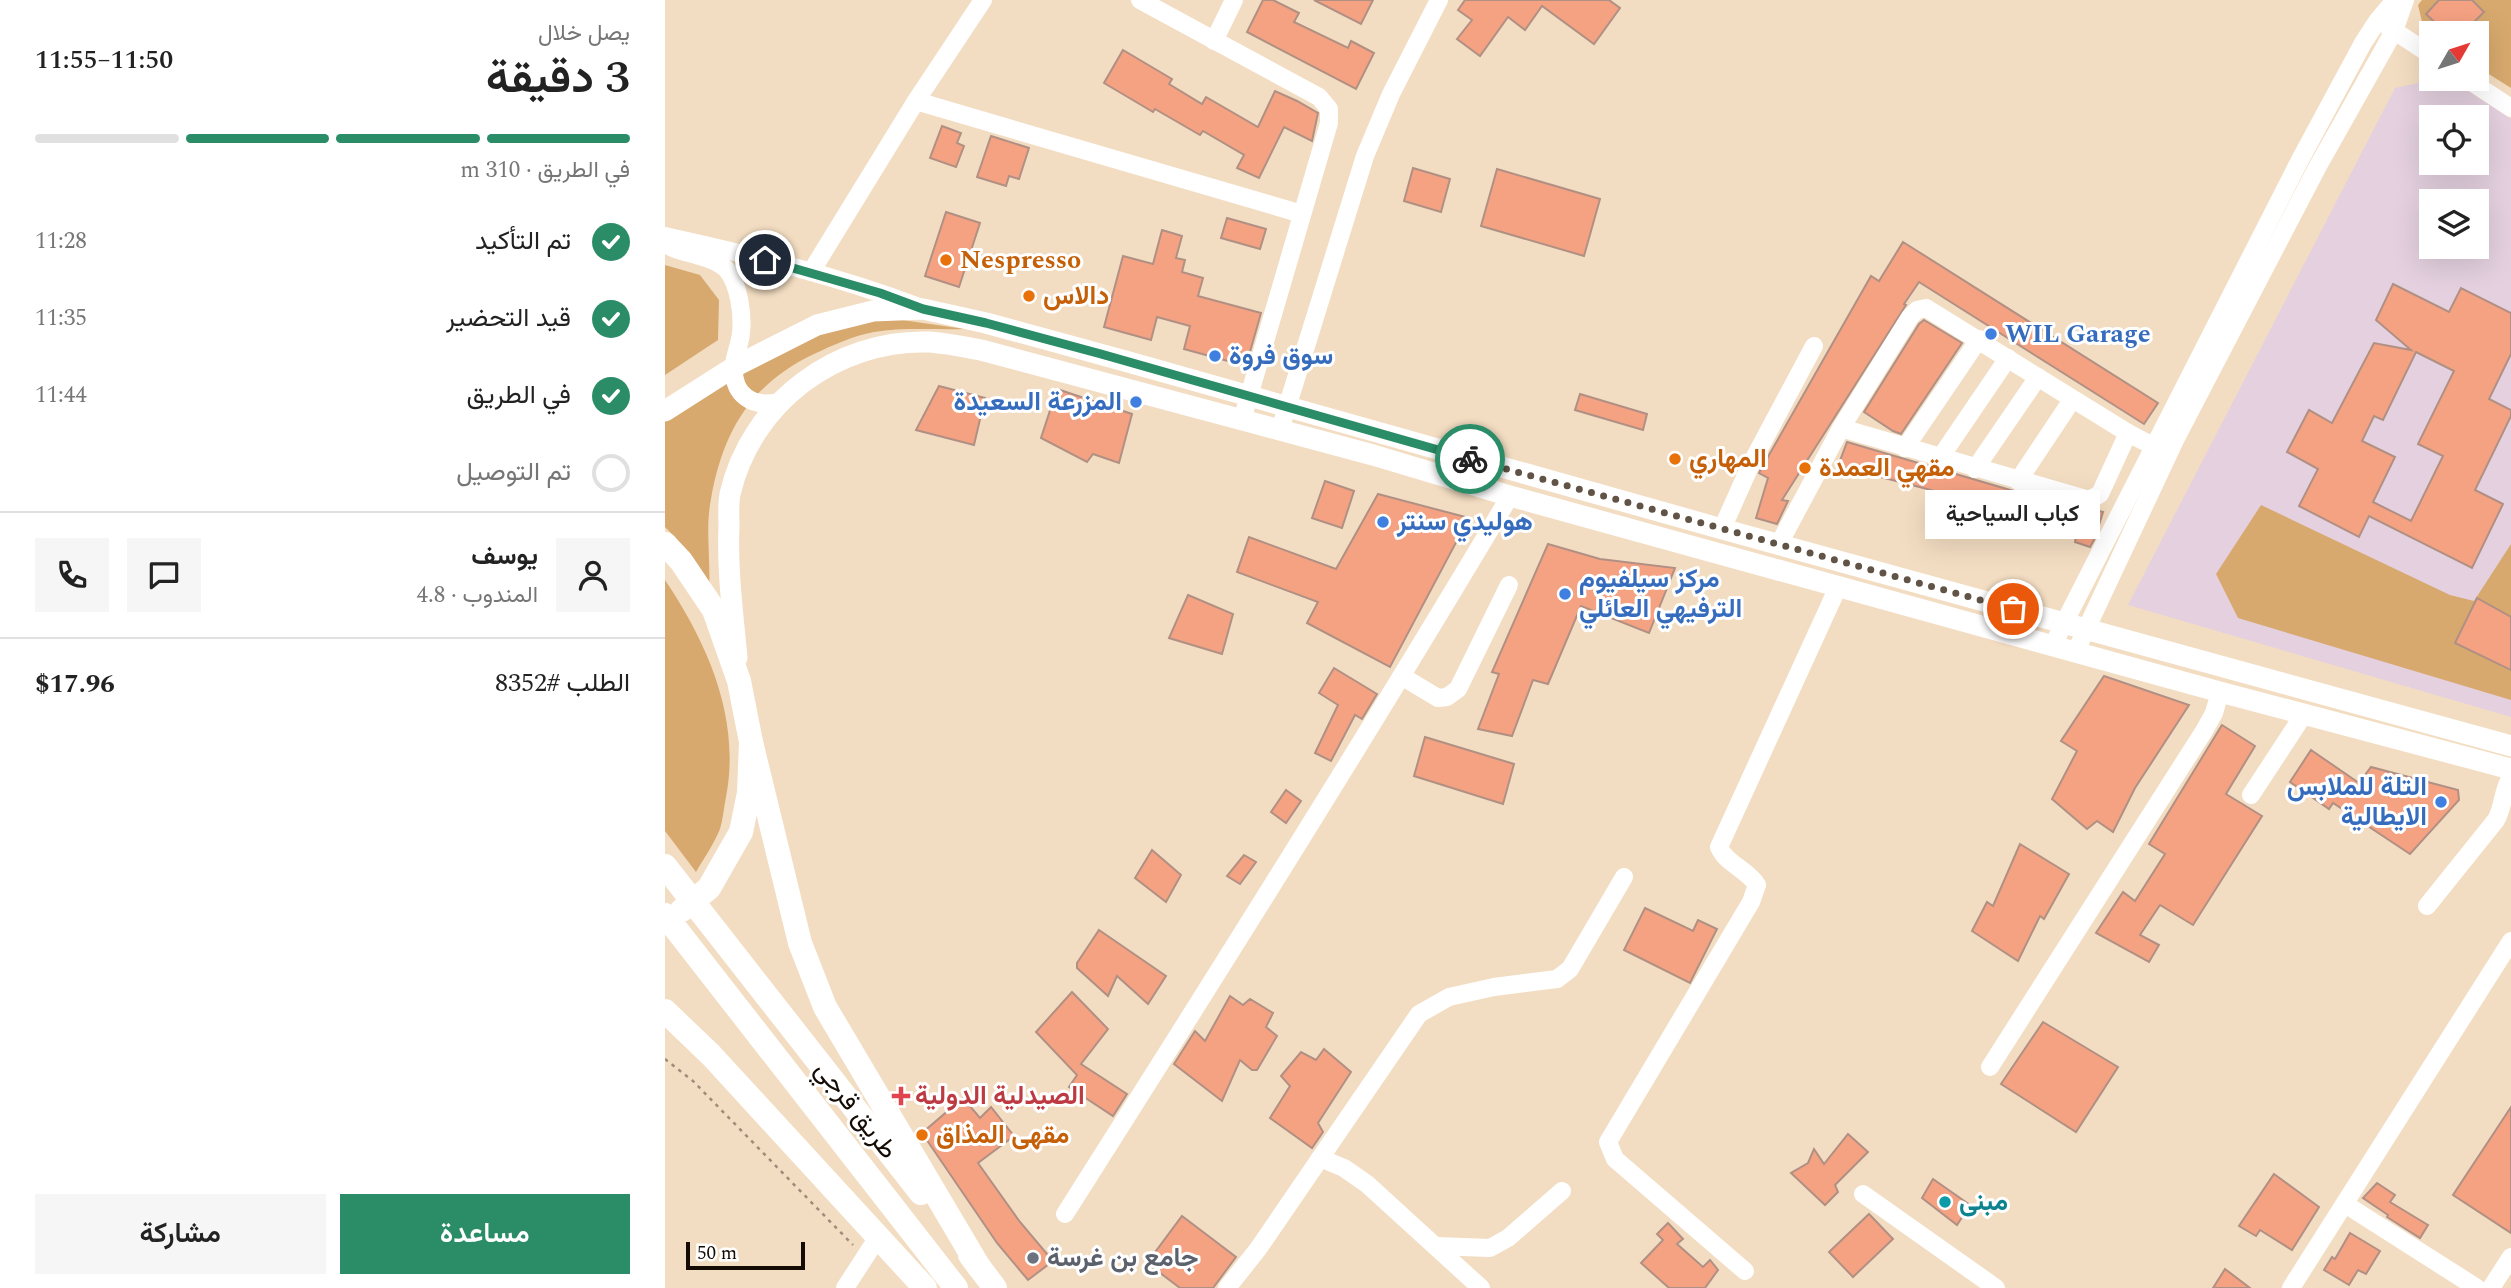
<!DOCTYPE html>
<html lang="ar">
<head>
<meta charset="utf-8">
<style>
	body { margin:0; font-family:Spectral,Vazirmatn,serif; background:#f6f6f6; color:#222; direction:rtl; height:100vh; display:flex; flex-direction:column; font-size:26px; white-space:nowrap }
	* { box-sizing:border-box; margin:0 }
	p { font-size:23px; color:#767676 }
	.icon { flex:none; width:38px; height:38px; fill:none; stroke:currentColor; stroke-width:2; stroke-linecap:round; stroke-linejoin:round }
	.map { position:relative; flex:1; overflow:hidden; direction:ltr }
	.side { display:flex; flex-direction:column; background:#fff; width:665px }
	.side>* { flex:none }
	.needle { width:46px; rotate:51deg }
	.tools { position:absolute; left:1754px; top:21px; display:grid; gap:14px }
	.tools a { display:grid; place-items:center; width:70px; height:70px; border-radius:0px; background:#fff; box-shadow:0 7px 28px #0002; font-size:35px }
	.scale { position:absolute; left:21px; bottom:18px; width:119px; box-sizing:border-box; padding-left:7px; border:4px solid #130b04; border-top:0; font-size:19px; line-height:24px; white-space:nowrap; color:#130b04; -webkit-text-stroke:5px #fff; paint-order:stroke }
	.pin { position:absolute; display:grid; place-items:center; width:60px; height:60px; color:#fff; margin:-30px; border:4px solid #fff; border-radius:50%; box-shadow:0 2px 7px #0007 }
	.courier { position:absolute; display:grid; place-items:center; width:70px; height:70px; margin:-35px; border:5px solid #2b8d67; border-radius:50%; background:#fff; color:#222; box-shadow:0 2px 9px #0007 }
	.bubble { position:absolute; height:49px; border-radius:0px; background:#fff; box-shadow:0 7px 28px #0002; font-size:23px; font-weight:600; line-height:49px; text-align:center; direction:rtl }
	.headline em { font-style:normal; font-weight:600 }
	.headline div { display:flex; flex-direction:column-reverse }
	.headline { display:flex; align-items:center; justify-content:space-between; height:119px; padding:0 35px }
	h1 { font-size:46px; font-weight:600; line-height:52px }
	.bar { display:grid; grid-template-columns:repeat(4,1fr); gap:10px 7px; align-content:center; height:84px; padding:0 35px }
	.bar i { height:9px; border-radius:5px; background:#e0e0e0 }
	.bar .active { background:#2b8d67 }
	.bar p { grid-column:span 4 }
	.line { display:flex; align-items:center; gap:18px; padding:0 35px; border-top:2px solid #e0e0e0 }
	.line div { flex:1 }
	.round { display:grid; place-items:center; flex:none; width:74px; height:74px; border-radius:0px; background:#f6f6f6 }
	ol { padding:0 35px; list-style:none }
	li { display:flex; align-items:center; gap:21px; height:77px }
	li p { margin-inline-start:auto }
	li .icon { padding:7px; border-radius:50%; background:#2b8d67; color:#fff; stroke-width:4 }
	li:last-child { color:#767676 }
	li i { width:38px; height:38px; border:4px solid #e0e0e0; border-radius:50% }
	.button { display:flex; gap:14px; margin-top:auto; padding:14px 35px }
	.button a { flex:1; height:80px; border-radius:0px; background:#2b8d67; color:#fff; font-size:28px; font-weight:600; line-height:80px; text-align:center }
	.button a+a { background:#f6f6f6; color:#222 }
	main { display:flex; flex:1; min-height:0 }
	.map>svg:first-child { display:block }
</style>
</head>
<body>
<main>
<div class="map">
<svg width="1846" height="1288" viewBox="0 0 1846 1288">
	<rect width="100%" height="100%" fill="#f3ddc2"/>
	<path fill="#e4d0df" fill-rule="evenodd" d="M1772 79H1785L1846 119V717L1463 605 1730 88ZM1766 117H1811V163H1766ZM1766 201H1811V247H1766Z"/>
	<g fill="#d7a96e">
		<polygon points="1757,0 1846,0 1846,88 1811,66 1811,33 1766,33 1766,37 1760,34 1753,5"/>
		<polygon points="0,265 35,275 54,300 53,340 0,375"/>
		<path d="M230 319 300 329C271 330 238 327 209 332 188 336 168 345 149 354 86 384 58 431 46 499 40 529 46 560 44 590L10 537 0 527V418L114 349 185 322Z"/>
		<polygon points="1596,505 1785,595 1809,601 1846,544 1846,700 1573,618 1551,574"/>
		<path d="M0 580C43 644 76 719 61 797 59 807 58 819 55 829 49 844 39 858 31 872L0 831Z"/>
	</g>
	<g fill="#f5a283" stroke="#b19084" stroke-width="2" fill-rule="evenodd">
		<polygon points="598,0 608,0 634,13 629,22 683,48 686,41 709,53 691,89 582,32"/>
		<polygon points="649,0 708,0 696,24"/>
		<polygon points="800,0 944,0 955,8 929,44 877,6 860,30 843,17 815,56 792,39 807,20 793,10"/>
		<polygon points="1774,0 1807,0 1819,12 1798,33 1781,33 1761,14"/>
		<polygon points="458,50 507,79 504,84 537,104 541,97 593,127 610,91 632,101 653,113 647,141 619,127 594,178 572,168 579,155 538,131 535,135 490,109 488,112 439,83"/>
		<polygon points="277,126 296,133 292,143 299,146 291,167 265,158"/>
		<polygon points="326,136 364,148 354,179 344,176 341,186 312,177"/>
		<polygon points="748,168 785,179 776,212 739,201"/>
		<polygon points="832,169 935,199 919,256 816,226"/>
		<polygon points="281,212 315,223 294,287 260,276"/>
		<polygon points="562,218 601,229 595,249 556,238"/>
		<polygon points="497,230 517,236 511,258 520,260 517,272 538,278 533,296 596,313 581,366 519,349 525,326 492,317 486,340 439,327 458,256 488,264"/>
		<polygon points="1238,242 1493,403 1479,424 1254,282 1239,304 1241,305 1117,500 1123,501 1112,524 1091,518 1103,478 1094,473 1096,469 1206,276 1214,281"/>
		<path d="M1728 284 1784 312 1796 288 1846 313V354L1824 399 1846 410V416L1810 490 1838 504 1807 568 1704 516 1694 537 1634 506 1653 469 1622 452 1644 410 1667 423 1709 343 1746 350 1711 320ZM1751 352 1789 371 1753 444 1778 456 1746 521 1708 502 1730 457 1697 441 1709 416 1718 420Z"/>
		<polygon points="1259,320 1297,343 1236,434 1228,431 1199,412 1254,324"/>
		<polygon points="274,386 320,398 309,445 251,430"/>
		<polygon points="392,389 467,414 454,463 428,454 422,462 376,438"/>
		<polygon points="915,394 982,414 978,430 910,410"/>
		<polygon points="1182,442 1352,492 1421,511 1430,510 1438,512 1430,538 1425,547 1410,542 1413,528 1173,466"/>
		<polygon points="660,481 689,491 677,528 647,518"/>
		<polygon points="713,494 804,518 725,667 642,623 653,602 572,572 584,537 671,569"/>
		<polygon points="883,544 935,559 1010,568 984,633 916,606 883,684 868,680 847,736 813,729 834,674 827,672"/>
		<polygon points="523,595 568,614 557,654 504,638"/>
		<polygon points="1812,598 1846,617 1846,670 1790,643"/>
		<polygon points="669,668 712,694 697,719 690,715 666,761 650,753 673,705 654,693"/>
		<polygon points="1439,676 1524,705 1470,788 1448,832 1432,821 1422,829 1387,799 1412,751 1396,741"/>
		<polygon points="1557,725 1590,746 1561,794 1597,816 1528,925 1495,905 1475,935 1494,945 1484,962 1431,933 1458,892 1470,901 1500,854 1484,844"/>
		<polygon points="760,737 849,764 838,804 749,776"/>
		<polygon points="1646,750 1694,783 1706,767 1793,790 1794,800 1745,854 1668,803 1664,809 1625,782"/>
		<polygon points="621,790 636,801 621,823 606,812"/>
		<polygon points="1355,844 1404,874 1379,919 1375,916 1353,961 1307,931 1322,902 1328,906"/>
		<polygon points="487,850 516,875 501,902 470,878"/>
		<polygon points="579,855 591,862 575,884 562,876"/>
		<polygon points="980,908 1028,931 1033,920 1052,929 1025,983 959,950"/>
		<polygon points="434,930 501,976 483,1004 452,976 443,996 412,968 412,963"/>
		<polygon points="407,992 443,1029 416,1064 462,1094 448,1116 404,1087 412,1075 371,1032"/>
		<polygon points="565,996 578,1005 585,999 608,1013 601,1027 612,1036 592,1070 587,1070 575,1060 557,1101 509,1064 530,1031 540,1041"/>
		<polygon points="1378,1022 1453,1067 1411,1132 1336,1084"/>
		<polygon points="659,1049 686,1072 653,1123 658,1132 647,1148 605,1118 625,1086 616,1076 636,1052 651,1060"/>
		<polygon points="298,1098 315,1118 326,1107 349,1136 313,1163 355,1222 388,1261 363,1280 332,1243 257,1133"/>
		<polygon points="1846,1107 1846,1233 1788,1195"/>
		<polygon points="1183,1134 1203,1152 1170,1185 1173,1192 1160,1205 1126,1173 1143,1163 1149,1149 1159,1164"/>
		<polygon points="1609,1174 1654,1207 1627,1250 1595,1230 1591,1236 1574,1226"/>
		<polygon points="1268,1179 1305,1205 1292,1225 1257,1198"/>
		<polygon points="1712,1183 1730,1195 1725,1202 1763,1225 1755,1238 1722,1217 1723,1215 1698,1198"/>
		<polygon points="1204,1214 1228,1239 1188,1277 1164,1252"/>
		<polygon points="517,1216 571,1257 548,1288 515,1288 482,1263"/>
		<polygon points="1003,1223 1018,1239 1012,1244 1038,1267 1045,1260 1053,1270 1040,1288 1004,1288 976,1263 998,1240 992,1234"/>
		<polygon points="1685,1233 1715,1251 1701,1274 1693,1270 1684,1285 1659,1270 1667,1257 1670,1259"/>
		<polygon points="1560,1269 1585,1288 1548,1288"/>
	</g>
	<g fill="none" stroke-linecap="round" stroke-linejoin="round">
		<polyline stroke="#9d8c79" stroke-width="2.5" stroke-dasharray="3.5 5" stroke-linecap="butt" points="0,1059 28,1081 188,1245"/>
		<g stroke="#fff" stroke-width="18">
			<polyline points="475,0 654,97 664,109 664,123 577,420"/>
			<polyline points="1722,26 1766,55"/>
			<polyline points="549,41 569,0"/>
			<polyline points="1802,79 1846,108"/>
			<polyline points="251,101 637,214"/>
			<path d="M0 236C86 255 172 276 254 307"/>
			<path d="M6 247C23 255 49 256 62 270 74 284 78 315 76 333 75 344 70 354 69 365 67 395 87 408 114 402"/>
			<polyline points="146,272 251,101 318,0"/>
			<polyline points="1176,428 1245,317 1252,310 1261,308 1463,433"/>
			<polyline points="615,430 700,156 726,94 774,0"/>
			<polyline points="1240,448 1314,339"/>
			<polyline points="1275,458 1343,358"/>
			<polyline points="1310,469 1373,377"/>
			<polyline points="1353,481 1407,400"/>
			<polyline points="1057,529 1086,464 1149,346"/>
			<polyline points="1114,544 1176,428 1424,500 1435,494 1463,433 1488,446"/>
			<polyline points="1388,645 1636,158 1698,43 1713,20 1730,0"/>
			<polyline points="1411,651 1511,438 1653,166 1729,31 1740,0"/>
			<polyline points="738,677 773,698 782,697 793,689 844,585"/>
			<polyline points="1586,795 1639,714"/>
			<path d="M1762 906 1831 820C1839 806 1837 791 1846 777"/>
			<polyline points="1325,1067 1539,731 1549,713 1555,692"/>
			<polyline points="655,1158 679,1168 702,1184 816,1288"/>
			<polyline points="1198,1194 1331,1288"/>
			<polyline points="1680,1204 1812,1288"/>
			<path d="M400 1214C551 976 701 738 845 496"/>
			<polyline points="771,1246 825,1248 843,1238 897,1191"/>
			<path d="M1080 1271 950 1159 943 1142 1086 902 1092 885C1082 869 1061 864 1054 847L1173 587"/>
			<polyline points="180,1288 213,1237"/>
			<polyline points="562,1288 593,1249 754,1014 784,997 829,987 892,979 905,969 959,877"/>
			<polyline points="1626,1288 1846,941"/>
			<polyline points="1826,1288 1846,1257"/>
		</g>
		<g stroke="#fff" stroke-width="21">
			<polyline points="0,411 69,367 152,325 208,311 258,309 321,323 460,361 1057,529 1846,746"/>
			<path d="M72 658C68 614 62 570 64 526 64 515 63 504 65 494 86 403 171 339 264 342 281 343 299 347 316 350L708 455 845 496 1555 692 1846 769"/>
		</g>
		<g stroke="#fff" stroke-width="24">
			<polyline points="0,544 16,561 49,610 74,681 86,742 84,793 76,832 44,888 17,910"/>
			<polyline points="86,742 135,943 160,1007 314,1267"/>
			<polyline points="0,866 256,1193"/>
			<polyline points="0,915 291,1288"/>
			<polyline points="0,1011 46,1055 260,1288"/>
			<polyline points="305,1255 330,1288"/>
		</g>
	</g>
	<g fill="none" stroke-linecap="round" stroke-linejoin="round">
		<polyline stroke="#615446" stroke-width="7" stroke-dasharray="0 12.6" points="805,459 1348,609"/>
		<polyline stroke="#2b8d67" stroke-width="9" points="100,260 215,293 258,309 321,323 436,354 805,459"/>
	</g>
	<g fill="#e8710a" stroke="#fff" stroke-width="2.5">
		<circle cx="281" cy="260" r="7"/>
		<circle cx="364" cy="296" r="7"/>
		<circle cx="1010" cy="459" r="7"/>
		<circle cx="1140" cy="468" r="7"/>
		<circle cx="257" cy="1135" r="7"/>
	</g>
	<g fill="#3f7fe0" stroke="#fff" stroke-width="2.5">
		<circle cx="1326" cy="334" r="7"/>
		<circle cx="550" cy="356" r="7"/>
		<circle cx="471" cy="402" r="7"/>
		<circle cx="718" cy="522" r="7"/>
		<circle cx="900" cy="594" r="7"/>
		<circle cx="1776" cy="802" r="7"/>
	</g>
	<path fill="#e0444e" stroke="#fff" stroke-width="2.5" d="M232.5 1085.5h7v7h7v7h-7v7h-7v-7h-7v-7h7z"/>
	<circle fill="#0f9aa8" stroke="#fff" stroke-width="2.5" cx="1280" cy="1202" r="7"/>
	<circle fill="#6b7280" stroke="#fff" stroke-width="2.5" cx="368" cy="1258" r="7"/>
	<g text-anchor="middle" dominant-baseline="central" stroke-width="6" stroke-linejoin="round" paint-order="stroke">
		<g font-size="26" font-weight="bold" fill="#c56008" stroke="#fff" text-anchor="start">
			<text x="295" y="260">Nespresso</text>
			<text x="378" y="296">دالاس</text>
			<text x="1024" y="459">المهاري</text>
			<text x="1154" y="468">مقهي العمدة</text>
			<text x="271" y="1135">مقهى المذاق</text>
		</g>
		<g font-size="26" font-weight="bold" fill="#366cbe" stroke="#fff" text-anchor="start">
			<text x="1340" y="334">WIL Garage</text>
			<text x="564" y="356">سوق فروة</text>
			<text x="457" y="402" text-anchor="end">المزرعة السعيدة</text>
			<text x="732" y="522">هوليدي سنتر</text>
			<text x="914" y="579">مركز سيلفيوم<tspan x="914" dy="30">الترفيهي العائلي</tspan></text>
			<text x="1762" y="787" text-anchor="end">التلة للملابس<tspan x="1762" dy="30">الايطالية</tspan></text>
		</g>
		<g font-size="26" font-weight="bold" fill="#be3a42" stroke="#fff" text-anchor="start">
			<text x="250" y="1096">الصيدلية الدولية</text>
		</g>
		<g font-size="26" fill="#130b04" stroke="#fff">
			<text transform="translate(191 1110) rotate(52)">طريق قرجي</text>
		</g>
		<g font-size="26" font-weight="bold" fill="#0d838f" stroke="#fff" text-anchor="start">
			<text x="1294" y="1202">مبنى</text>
		</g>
		<g font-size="26" font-weight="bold" fill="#5b616d" stroke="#fff" text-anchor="start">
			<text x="382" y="1258">جامع بن غرسة</text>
		</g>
	</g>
</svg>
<div class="tools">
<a><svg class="needle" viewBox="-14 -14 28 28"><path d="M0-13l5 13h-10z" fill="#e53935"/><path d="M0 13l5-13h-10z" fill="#767676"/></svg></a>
<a><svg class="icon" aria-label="locate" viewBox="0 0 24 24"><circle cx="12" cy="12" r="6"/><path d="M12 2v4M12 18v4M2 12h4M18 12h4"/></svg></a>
<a><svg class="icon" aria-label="layers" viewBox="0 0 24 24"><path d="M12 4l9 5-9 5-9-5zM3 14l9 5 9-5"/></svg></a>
</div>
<div class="scale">50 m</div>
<div class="pin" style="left:1348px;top:609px;background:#ea580c"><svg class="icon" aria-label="bag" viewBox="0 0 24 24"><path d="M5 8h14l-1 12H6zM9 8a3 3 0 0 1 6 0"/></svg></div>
<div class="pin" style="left:100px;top:260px;background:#1f2937"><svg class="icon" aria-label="home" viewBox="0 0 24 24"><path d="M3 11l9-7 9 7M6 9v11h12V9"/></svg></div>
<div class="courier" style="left:805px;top:459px"><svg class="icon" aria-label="bike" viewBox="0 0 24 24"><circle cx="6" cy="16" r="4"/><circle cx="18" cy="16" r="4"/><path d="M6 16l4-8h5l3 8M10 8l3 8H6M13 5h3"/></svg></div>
<div class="bubble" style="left:1260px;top:490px;width:175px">كباب السياحية</div>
</div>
<section class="side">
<div class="headline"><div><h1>3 دقيقة</h1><p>يصل خلال</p></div><em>11:50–11:55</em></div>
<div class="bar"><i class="active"></i><i class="active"></i><i class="active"></i><i></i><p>في الطريق · 310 m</p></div>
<ol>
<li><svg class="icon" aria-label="check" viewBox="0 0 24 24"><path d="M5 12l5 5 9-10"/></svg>تم التأكيد<p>11:28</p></li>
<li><svg class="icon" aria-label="check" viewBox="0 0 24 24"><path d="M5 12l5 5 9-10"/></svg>قيد التحضير<p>11:35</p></li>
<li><svg class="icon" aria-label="check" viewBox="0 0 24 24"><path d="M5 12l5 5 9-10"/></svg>في الطريق<p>11:44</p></li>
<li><i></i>تم التوصيل</li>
</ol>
<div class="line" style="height:126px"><a class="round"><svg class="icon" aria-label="person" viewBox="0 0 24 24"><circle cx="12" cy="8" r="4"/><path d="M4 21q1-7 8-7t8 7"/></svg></a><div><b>يوسف</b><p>المندوب · 4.8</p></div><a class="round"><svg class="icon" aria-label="chat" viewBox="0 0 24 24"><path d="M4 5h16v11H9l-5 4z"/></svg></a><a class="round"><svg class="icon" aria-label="phone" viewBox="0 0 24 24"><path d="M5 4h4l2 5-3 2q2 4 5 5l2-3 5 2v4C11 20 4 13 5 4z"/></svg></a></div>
<div class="line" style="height:91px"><div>الطلب #8352</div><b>$17.96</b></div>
<div class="button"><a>مساعدة</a><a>مشاركة</a></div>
</section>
</main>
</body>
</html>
